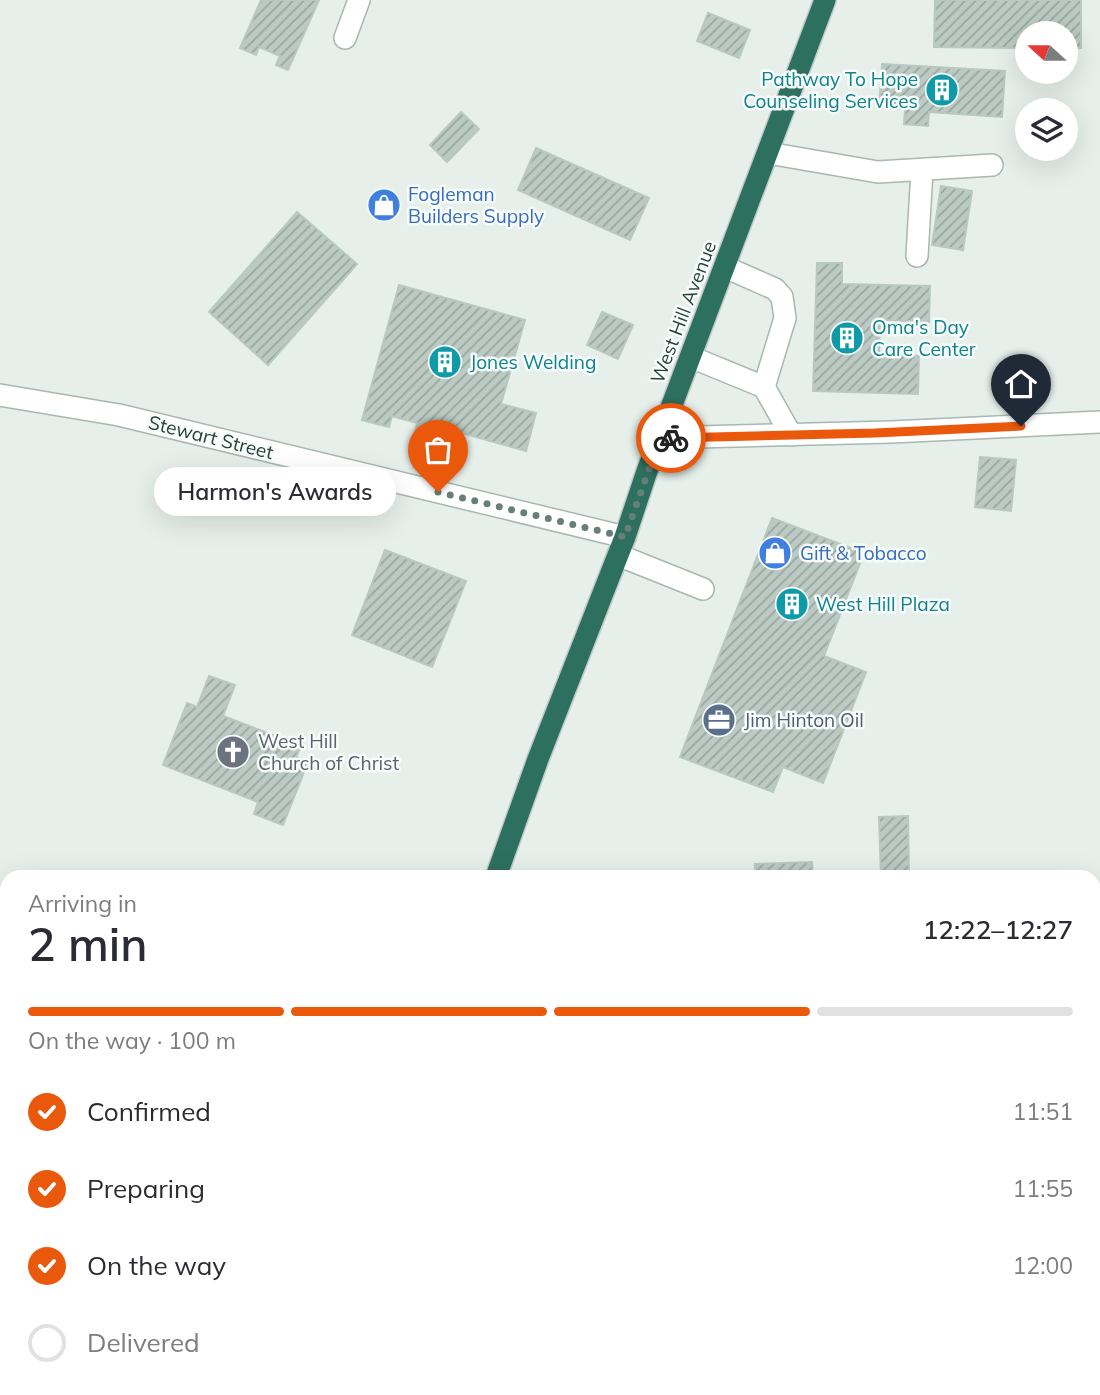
<!DOCTYPE html>
<html lang="en">
<head>
<meta charset="utf-8">
<style>
	body { margin:0; font-family:Mulish,sans-serif; background:#f7f7f7; color:#2b2b33; height:100vh; display:flex; flex-direction:column; font-size:26px; white-space:nowrap }
	* { box-sizing:border-box; margin:0 }
	p { font-size:23px; color:#7c7c81 }
	.icon { flex:none; width:38px; height:38px; fill:none; stroke:currentColor; stroke-width:2; stroke-linecap:round; stroke-linejoin:round }
	.map { position:relative; flex:1; overflow:hidden }
	.details { position:absolute; left:0px; top:870px; width:1101px; height:527px; display:flex; flex-direction:column; background:#fff; border-radius:21px 21px 0 0; box-shadow:0 7px 28px #0002 }
	.details>* { flex:none }
	.needle { width:46px; rotate:291deg }
	.controls { position:absolute; left:1015px; top:21px; display:grid; gap:14px }
	.controls a { display:grid; place-items:center; width:63px; height:63px; border-radius:50%; background:#fff; box-shadow:0 7px 28px #0002; font-size:35px }
	.pin { position:absolute; display:grid; place-items:center; width:60px; height:60px; color:#fff; margin:-72px -30px; border-radius:50% 50% 50% 0; rotate:-45deg; box-shadow:0 0 7px #0007 }
	.pin .icon { rotate:45deg }
	.courier { position:absolute; display:grid; place-items:center; width:70px; height:70px; margin:-35px; border:5px solid #ea580c; border-radius:50%; background:#fff; color:#222; box-shadow:0 2px 9px #0007 }
	.bubble { position:absolute; height:49px; border-radius:24px; background:#fff; box-shadow:0 7px 28px #0002; font-size:23px; font-weight:600; line-height:49px; text-align:center }
	.head em { font-style:normal; font-weight:600 }
	.head div { display:flex; flex-direction:column-reverse }
	.head { display:flex; align-items:center; justify-content:space-between; height:119px; padding:0 28px }
	h1 { font-size:46px; font-weight:600; line-height:52px }
	.bar { display:grid; grid-template-columns:repeat(4,1fr); gap:10px 7px; align-content:center; height:84px; padding:0 28px }
	.bar i { height:9px; border-radius:5px; background:#e1e1e2 }
	.bar .current { background:#ea580c }
	.bar p { grid-column:span 4 }
	ol { padding:0 28px; list-style:none }
	li { display:flex; align-items:center; gap:21px; height:77px }
	li p { margin-inline-start:auto }
	li .icon { padding:7px; border-radius:50%; background:#ea580c; color:#fff; stroke-width:4 }
	li:last-child { color:#7c7c81 }
	li i { width:38px; height:38px; border:4px solid #e1e1e2; border-radius:50% }
	.map>svg:first-child { display:block }
</style>
</head>
<body>
<div class="map">
<svg width="1100" height="1395" viewBox="0 0 1100 1395">
	<defs>
		<pattern id="building-hatch" width="6" height="6" patternUnits="userSpaceOnUse" patternTransform="scale(1.75)"><rect width="6" height="6" fill="#bbcac3"/><path d="M-1 1l2-2M0 6l6-6M5 7l2-2" fill="none" stroke="#98a69f"/></pattern>
	</defs>
	<rect width="100%" height="100%" fill="#e6efea"/>
	<g fill="url(#building-hatch)" stroke="#b8c9c1" stroke-width="2">
		<polygon points="261,0 319,0 288,70 276,65 280,56 259,47 256,55 240,48"/>
		<polygon points="935,0 1081,0 1081,48 1066,48 1066,33 1027,33 1027,48 934,47"/>
		<polygon points="708,13 750,30 739,58 697,41"/>
		<polygon points="882,64 1005,71 1002,117 929,112 928,126 904,124 905,109 879,108"/>
		<polygon points="461,112 479,129 447,162 430,145"/>
		<polygon points="536,148 649,198 630,240 518,190"/>
		<polygon points="941,186 972,191 963,250 932,245"/>
		<polygon points="297,212 357,264 268,365 209,312"/>
		<polygon points="817,263 842,263 842,284 930,286 929,322 880,320 879,354 919,356 918,394 813,391"/>
		<polygon points="399,285 525,320 501,404 536,413 526,451 447,429 443,441 415,433 417,423 392,416 389,427 362,420"/>
		<polygon points="602,312 633,325 618,359 587,345"/>
		<polygon points="980,457 1016,460 1011,511 975,507"/>
		<polygon points="772,518 864,553 824,656 866,672 823,783 783,767 773,792 680,757"/>
		<polygon points="385,550 466,581 432,667 352,635"/>
		<polygon points="209,676 235,685 223,716 301,746 296,757 308,762 283,825 254,814 258,802 163,765 187,703 197,707"/>
		<polygon points="908,816 909,877 881,877 879,817"/>
		<polygon points="812,862 813,877 755,877 755,864"/>
	</g>
	<g fill="none" stroke-linecap="round" stroke-linejoin="round">
		<defs>
			<g id="minor">
				<polyline points="345,38 359,0"/>
				<polyline points="768,153 878,172 992,165"/>
				<polyline points="917,256 922,170"/>
				<polyline points="725,267 775,289 782,297 785,318 764,387"/>
				<polyline points="691,357 764,387 791,435"/>
				<polyline points="0,395 119,415 625,537"/>
				<polyline points="660,438 891,432 1100,422"/>
				<polyline points="618,555 703,589"/>
			</g>
			<g id="major">
				<polyline points="1094,1295 1100,1294"/>
				<polyline points="670,1395 688,1390"/>
			</g>
			<g id="highway">
				<polyline points="496,877 538,759 625,537 647,471 825,0"/>
				<polyline points="298,1395 300,1390"/>
			</g>
		</defs>
		<use href="#minor" stroke="#a8b8b1" stroke-width="24"/>
		<use href="#major" stroke="#c1cac8" stroke-width="24"/>
		<use href="#highway" stroke="#c1cac8" stroke-width="24"/>
		<use href="#minor" stroke="#fff" stroke-width="21"/>
		<use href="#major" stroke="#69a694" stroke-width="21"/>
		<use href="#highway" stroke="#2e7060" stroke-width="21"/>
	</g>
	<g fill="none" stroke-linecap="round" stroke-linejoin="round">
		<polyline stroke="#677f77" stroke-width="7" stroke-dasharray="0 12.6" points="438,492 625,537 660,438 671,438"/>
		<polyline stroke="#ea580c" stroke-width="9" points="671,438 875,433 1021,426"/>
	</g>
	<defs>
		<symbol id="building-disc" viewBox="-11 -11 22 22"><circle r="9.5" fill="#0f9aa8" stroke="#f7fbf9"/><path d="M-4-6H4V6H1V3H-1V6H-4ZM-2.5-4.3h1.7v1.8h-1.7ZM.8-4.3h1.7v1.8H.8ZM-2.5-1h1.7V.8h-1.7ZM.8-1h1.7V.8H.8Z" fill="#fff"/></symbol>
		<symbol id="shop-disc" viewBox="-11 -11 22 22"><circle r="9.5" fill="#3f7fe0" stroke="#f7fbf9"/><path d="M-5-2.5h2.3a2.7 3.5 0 0 1 5.4 0H5L5.5 6h-11ZM-1.5-2.5h3a1.5 2.3 0 0 0-3 0Z" fill="#fff"/></symbol>
		<symbol id="office-disc" viewBox="-11 -11 22 22"><circle r="9.5" fill="#5c6f8a" stroke="#f7fbf9"/><path d="M-6-3h4V-5.5h4V-3h4V5H-6ZM-1-4.5V-3h2v-1.5ZM-6 0V1H6V0Z" fill="#fff"/></symbol>
		<symbol id="church-disc" viewBox="-11 -11 22 22"><circle r="9.5" fill="#6b7280" stroke="#f7fbf9"/><path d="M-1.2-6h2.4v3.5h3.3v2.4h-3.3V6h-2.4V-.1h-3.3v-2.4h3.3Z" fill="#fff"/></symbol>
	</defs>
	<g fill-rule="evenodd">
		<use href="#building-disc" x="923" y="71" width="38" height="38"/>
		<use href="#shop-disc" x="365" y="186" width="38" height="38"/>
		<use href="#building-disc" x="828" y="319" width="38" height="38"/>
		<use href="#building-disc" x="426" y="343" width="38" height="38"/>
		<use href="#shop-disc" x="756" y="534" width="38" height="38"/>
		<use href="#building-disc" x="773" y="585" width="38" height="38"/>
		<use href="#office-disc" x="700" y="701" width="38" height="38"/>
		<use href="#church-disc" x="214" y="733" width="38" height="38"/>
	</g>
	<g text-anchor="middle" dominant-baseline="central" stroke-width="5" stroke-linejoin="round" paint-order="stroke">
		<g font-size="19" fill="#0d838f" stroke="#f7fbf9" text-anchor="start">
			<text x="918" y="79" text-anchor="end">Pathway To Hope<tspan x="918" dy="22">Counseling Services</tspan></text>
			<text x="872" y="327">Oma's Day<tspan x="872" dy="22">Care Center</tspan></text>
			<text x="470" y="362">Jones Welding</text>
			<text x="816" y="604">West Hill Plaza</text>
		</g>
		<g font-size="19" fill="#366cbe" stroke="#f7fbf9" text-anchor="start">
			<text x="408" y="194">Fogleman<tspan x="408" dy="22">Builders Supply</tspan></text>
			<text x="800" y="553">Gift &amp; Tobacco</text>
		</g>
		<g font-size="19" fill="#234239" stroke="#f7fbf9">
			<text transform="translate(683 312) rotate(-69)">West Hill Avenue</text>
			<text transform="translate(211 437) rotate(14)">Stewart Street</text>
		</g>
		<g font-size="19" fill="#4e5e75" stroke="#f7fbf9" text-anchor="start">
			<text x="744" y="720">Jim Hinton Oil</text>
		</g>
		<g font-size="19" fill="#5b616d" stroke="#f7fbf9" text-anchor="start">
			<text x="258" y="741">West Hill<tspan x="258" dy="22">Church of Christ</tspan></text>
		</g>
	</g>
</svg>
<div class="controls">
<a><svg class="needle" viewBox="-14 -14 28 28"><path d="M0-13l5 13h-10z" fill="#e53935"/><path d="M0 13l5-13h-10z" fill="#7c7c81"/></svg></a>
<a><svg class="icon" aria-label="layers" viewBox="0 0 24 24"><path d="M12 4l9 5-9 5-9-5zM3 14l9 5 9-5"/></svg></a>
</div>
<div class="pin" style="left:438px;top:492px;background:#ea580c"><svg class="icon" aria-label="bag" viewBox="0 0 24 24"><path d="M5 8h14l-1 12H6zM9 8a3 3 0 0 1 6 0"/></svg></div>
<div class="pin" style="left:1021px;top:426px;background:#1f2937"><svg class="icon" aria-label="home" viewBox="0 0 24 24"><path d="M3 11l9-7 9 7M6 9v11h12V9"/></svg></div>
<div class="courier" style="left:671px;top:438px"><svg class="icon" aria-label="bike" viewBox="0 0 24 24"><circle cx="6" cy="16" r="4"/><circle cx="18" cy="16" r="4"/><path d="M6 16l4-8h5l3 8M10 8l3 8H6M13 5h3"/></svg></div>
<div class="bubble" style="left:154px;top:467px;width:242px">Harmon's Awards</div>
<section class="details">
<div class="head"><div><h1>2 min</h1><p>Arriving in</p></div><em>12:22–12:27</em></div>
<div class="bar"><i class="current"></i><i class="current"></i><i class="current"></i><i></i><p>On the way · 100 m</p></div>
<ol>
<li><svg class="icon" aria-label="check" viewBox="0 0 24 24"><path d="M5 12l5 5 9-10"/></svg>Confirmed<p>11:51</p></li>
<li><svg class="icon" aria-label="check" viewBox="0 0 24 24"><path d="M5 12l5 5 9-10"/></svg>Preparing<p>11:55</p></li>
<li><svg class="icon" aria-label="check" viewBox="0 0 24 24"><path d="M5 12l5 5 9-10"/></svg>On the way<p>12:00</p></li>
<li><i></i>Delivered</li>
</ol>
</section>
</div>
</body>
</html>
